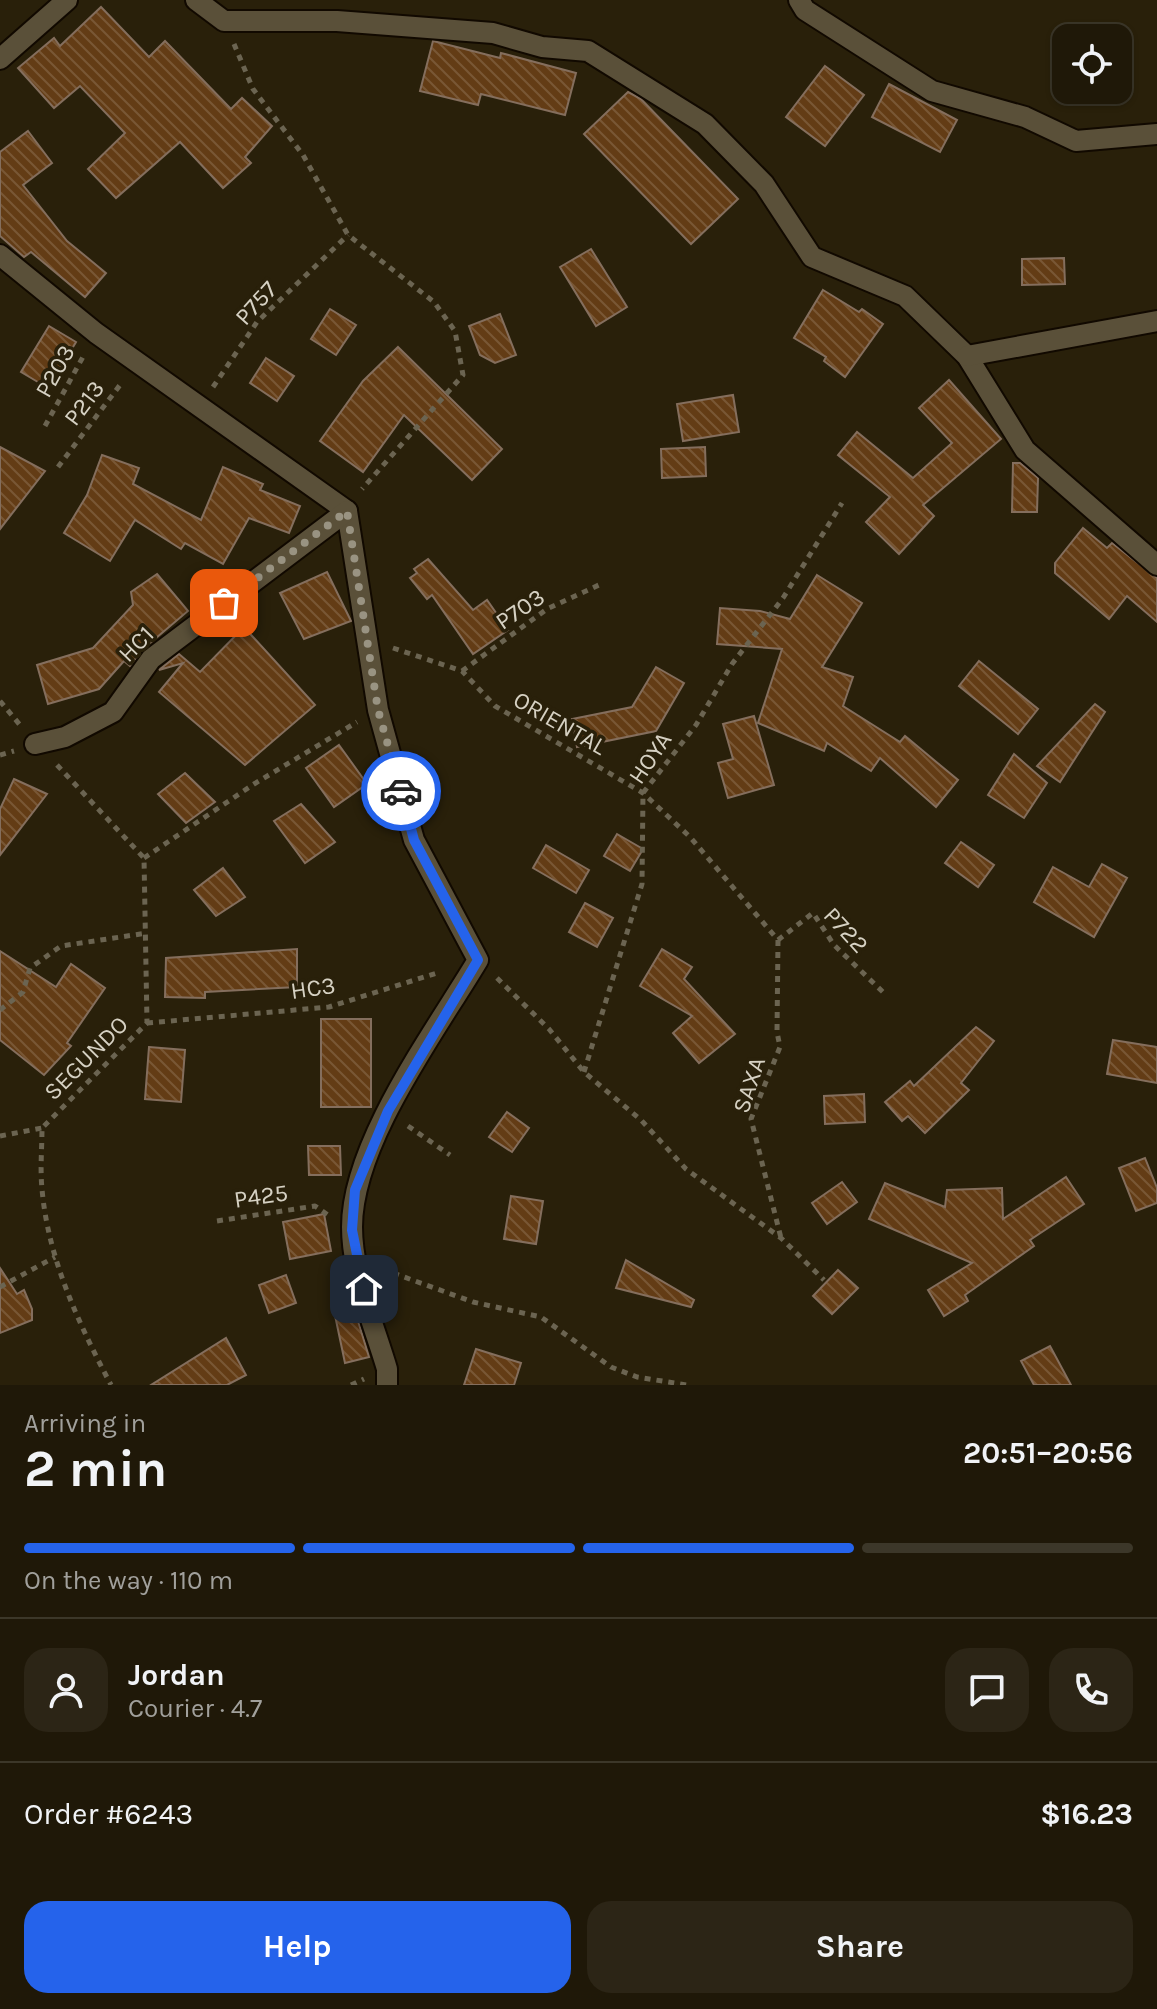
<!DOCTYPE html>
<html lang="en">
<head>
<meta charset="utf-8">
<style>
	body { margin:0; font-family:Karla,sans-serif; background:#2c2516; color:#f1f3f6; height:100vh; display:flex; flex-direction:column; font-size:30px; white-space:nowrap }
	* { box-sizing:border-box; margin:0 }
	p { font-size:26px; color:#a1a09c }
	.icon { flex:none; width:44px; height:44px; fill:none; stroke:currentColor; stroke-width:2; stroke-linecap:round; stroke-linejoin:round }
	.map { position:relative; height:1385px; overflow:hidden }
	.side { display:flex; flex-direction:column; background:#1f1808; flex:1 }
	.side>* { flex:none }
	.buttons { position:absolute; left:1052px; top:24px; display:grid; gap:16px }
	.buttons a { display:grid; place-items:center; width:80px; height:80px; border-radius:16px; background:#1f1808; box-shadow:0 2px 6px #0004,0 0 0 2px #3c3729; font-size:40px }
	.pin { position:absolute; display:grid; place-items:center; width:68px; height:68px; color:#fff; margin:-34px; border-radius:16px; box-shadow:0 4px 12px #0006 }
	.courier { position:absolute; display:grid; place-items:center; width:80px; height:80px; margin:-40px; border:6px solid #2563eb; border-radius:50%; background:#fff; color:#222; box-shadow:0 2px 10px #0007 }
	.summary em { font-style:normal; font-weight:700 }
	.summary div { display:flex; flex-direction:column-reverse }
	.summary { display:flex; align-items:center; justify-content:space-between; height:136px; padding:0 24px }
	h1 { font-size:52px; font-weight:700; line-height:60px }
	.bar { display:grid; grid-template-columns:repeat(4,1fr); gap:12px 8px; align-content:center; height:96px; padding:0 24px }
	.bar i { height:10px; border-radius:6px; background:#3c3729 }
	.bar .selected { background:#2563eb }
	.bar p { grid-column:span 4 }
	.line { display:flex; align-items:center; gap:20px; padding:0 24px; border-top:2px solid #3c3729 }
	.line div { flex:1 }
	.round { display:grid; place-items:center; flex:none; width:84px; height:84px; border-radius:24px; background:#2c2516 }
	.primary-button { display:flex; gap:16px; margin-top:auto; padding:16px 24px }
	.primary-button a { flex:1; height:92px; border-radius:24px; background:#2563eb; color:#fff; font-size:32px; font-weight:700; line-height:92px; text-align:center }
	.primary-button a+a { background:#2c2516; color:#f1f3f6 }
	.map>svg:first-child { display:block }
</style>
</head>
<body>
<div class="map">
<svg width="1157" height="1385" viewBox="0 0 1157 1385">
	<defs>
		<pattern id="building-back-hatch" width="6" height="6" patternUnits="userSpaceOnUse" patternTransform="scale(2)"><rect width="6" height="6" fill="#633c15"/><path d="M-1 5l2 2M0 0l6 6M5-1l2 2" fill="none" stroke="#795735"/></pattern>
	</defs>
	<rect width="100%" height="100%" fill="#29200a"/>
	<g fill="url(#building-back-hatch)" stroke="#846e5d" stroke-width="2">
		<polygon points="101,7 149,57 165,41 231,109 242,98 272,126 245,157 251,163 223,188 180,142 116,198 88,169 125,133 80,86 54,108 18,68 54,38 60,46"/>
		<polygon points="433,41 500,58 501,53 576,73 565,115 481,94 478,105 420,91"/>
		<polygon points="825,66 864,95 825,146 786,117"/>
		<polygon points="889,84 957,120 940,152 872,117"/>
		<polygon points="628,92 641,99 738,199 691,244 584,134"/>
		<polygon points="28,131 52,163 23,185 67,241 106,273 85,297 31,252 24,257 0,236 0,152"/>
		<polygon points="591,249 627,307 596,326 560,267"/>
		<polygon points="1064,258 1065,284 1022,285 1022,259"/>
		<polygon points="823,290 859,312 862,309 883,324 845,377 824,361 826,357 794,338"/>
		<polygon points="330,309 356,325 336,355 311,339"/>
		<polygon points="500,314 516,355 495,363 480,355 469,326"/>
		<polygon points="49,326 76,342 48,388 21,372"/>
		<polygon points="398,347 502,449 472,480 404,415 363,472 320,441 363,381"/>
		<polygon points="266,358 294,376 277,401 250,383"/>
		<polygon points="949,380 1001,439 923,505 934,516 899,554 866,522 890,497 838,455 857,432 913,478 952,443 919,408"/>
		<polygon points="733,395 739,432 683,441 677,404"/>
		<polygon points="0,447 45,471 0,529"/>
		<polygon points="705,447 706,476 662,478 661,449"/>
		<polygon points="102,455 139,468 133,484 201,520 223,467 263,484 260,490 300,506 289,533 249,518 223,564 185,543 181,549 135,520 110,561 64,533 87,495"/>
		<polygon points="1013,463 1020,463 1038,478 1037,512 1012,512"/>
		<polygon points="1083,528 1107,548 1112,543 1157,578 1157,622 1127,596 1109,619 1055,573 1055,563"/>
		<polygon points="428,559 473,610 487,600 508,630 473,654 432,595 427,599 410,578 417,573 414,569"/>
		<polygon points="327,572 351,621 304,639 280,593"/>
		<polygon points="157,574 188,611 143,649 130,666 124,661 99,689 48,704 37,665 93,648 133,605 131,592"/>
		<polygon points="817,575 862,603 822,667 853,677 843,706 900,742 905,736 958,780 936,807 880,758 871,771 827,743 824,751 758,723 782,649 717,644 720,608 760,611 790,619"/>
		<polygon points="244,627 315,705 245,765 159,692 183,663 159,670 179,654 200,672"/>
		<polygon points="979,661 1038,709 1018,734 959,686"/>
		<polygon points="656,667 684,683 656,731 577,747 572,719 632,707"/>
		<polygon points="1095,704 1105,712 1060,782 1037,766"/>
		<polygon points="754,716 774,785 728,798 718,763 733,759 723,724"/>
		<polygon points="339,745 367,784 334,807 306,768"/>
		<polygon points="1014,754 1047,783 1024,818 988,795"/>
		<polygon points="185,773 215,802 186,823 158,794"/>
		<polygon points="14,779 47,794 0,855 0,809"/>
		<polygon points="301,804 335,842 305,863 274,821"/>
		<polygon points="617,834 643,849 630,871 604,856"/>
		<polygon points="961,842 994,865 978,887 945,863"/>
		<polygon points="546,845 589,870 576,893 533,868"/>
		<polygon points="1102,864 1127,878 1094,937 1034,902 1053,867 1089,887"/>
		<polygon points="223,868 245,897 216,916 194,890"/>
		<polygon points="585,903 613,918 597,947 569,932"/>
		<polygon points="297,949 297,987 205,992 205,998 165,997 166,958"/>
		<polygon points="662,949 692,967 684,979 735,1034 699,1063 673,1033 692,1016 640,986"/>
		<polygon points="0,951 56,987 71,964 105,988 67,1043 71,1046 44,1075 0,1040"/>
		<rect x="321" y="1019" width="50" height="88"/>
		<polygon points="976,1027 994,1041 961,1083 969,1090 925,1133 908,1116 902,1121 885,1102 910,1081 914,1086"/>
		<polygon points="1113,1040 1157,1047 1157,1083 1107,1074"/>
		<polygon points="149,1047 185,1050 181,1102 145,1099"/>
		<polygon points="864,1094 865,1122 825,1124 824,1096"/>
		<polygon points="507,1112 529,1128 512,1152 489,1137"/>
		<polygon points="308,1146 340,1146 341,1175 309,1175"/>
		<polygon points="1145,1158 1157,1188 1157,1203 1136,1211 1119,1168"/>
		<polygon points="1066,1177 1084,1204 1030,1240 1034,1246 965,1295 968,1301 944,1316 928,1290 972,1263 869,1219 885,1183 945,1207 947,1190 1002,1188 1003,1219"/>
		<polygon points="842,1182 857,1202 827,1224 812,1203"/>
		<polygon points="511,1196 543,1201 536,1244 504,1239"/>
		<polygon points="324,1214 331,1251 290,1259 283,1222"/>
		<polygon points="626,1260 694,1300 691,1307 616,1288"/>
		<polygon points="0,1268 17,1294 24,1290 32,1309 32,1320 0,1333"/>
		<polygon points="838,1270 858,1288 832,1314 813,1296"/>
		<polygon points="286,1275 296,1303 269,1313 259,1285"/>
		<polygon points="351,1298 369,1357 345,1363 332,1301"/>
		<polygon points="226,1338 246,1375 227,1385 151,1385"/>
		<polygon points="1050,1346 1071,1385 1034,1385 1021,1361"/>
		<polygon points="476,1349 521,1363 514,1385 464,1385"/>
	</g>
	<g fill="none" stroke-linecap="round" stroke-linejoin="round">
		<defs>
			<g id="minor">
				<polyline points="196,0 224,21 337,21 493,33 542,47 588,51 705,124 764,184 812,257 905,296 967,356 1025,450 1157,565"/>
				<polyline points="799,0 805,10 932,91 1025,117 1076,141 1157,134"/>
				<polyline points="0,59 67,0"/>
				<path d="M0 255 96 333 347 511 378 710 414 840 478 960C435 1032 352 1143 352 1227 352 1274 374 1325 387 1369V1385"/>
				<polyline points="967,356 1157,321"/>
				<polyline points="35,744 65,737 113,712 151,659 347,511"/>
			</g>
		</defs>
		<use href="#minor" stroke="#110900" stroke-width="24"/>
		<g stroke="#6b6451" stroke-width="5" stroke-dasharray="6 6" stroke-linecap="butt">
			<polyline points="234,44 253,89 303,155 348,235 434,302 455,331 463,375 362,489"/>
			<polyline points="213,387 257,322 348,235"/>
			<polyline points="45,426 84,355"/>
			<polyline points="58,467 123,381"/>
			<polyline points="393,648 462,671 495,706 643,793 690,837 778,940"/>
			<polyline points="462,671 547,609 601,584"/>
			<polyline points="0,701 20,725"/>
			<polyline points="0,755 14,751"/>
			<path d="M57 765 144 858 147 1023 42 1128C42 1148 40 1169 42 1189 48 1259 79 1324 111 1385"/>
			<polyline points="144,858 254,784 357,722"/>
			<polyline points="778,940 777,1032 780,1047 751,1119 781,1238"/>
			<polyline points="778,940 813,913 834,945 886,995"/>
			<polyline points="497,978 549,1029 584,1072 641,1120 686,1169 781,1238 824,1280"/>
			<polyline points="0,1010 23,992 30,968 61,946 147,933"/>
			<polyline points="147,1023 329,1007 440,972"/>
			<polyline points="584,1072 642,884 643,793 696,725 732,664 783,598 842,503"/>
			<polyline points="408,1126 450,1155"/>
			<polyline points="0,1136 42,1128"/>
			<polyline points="217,1221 315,1206 328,1215"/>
			<polyline points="382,1269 473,1302 541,1317 611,1367 637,1377 687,1385"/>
			<polyline points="0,1287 55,1257"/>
			<polyline points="351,1385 364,1379"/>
		</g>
		<use href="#minor" stroke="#5a5039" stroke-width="20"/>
	</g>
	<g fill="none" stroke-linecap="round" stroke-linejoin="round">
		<polyline stroke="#999382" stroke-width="8" stroke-dasharray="0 14.4" points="224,603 347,511 378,710 401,791"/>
		<polyline stroke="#2563eb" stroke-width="10" points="364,1289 352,1230 355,1190 388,1111 478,960 414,840 401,791"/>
	</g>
	<g text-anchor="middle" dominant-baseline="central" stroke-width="7" stroke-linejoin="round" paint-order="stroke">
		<g font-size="24" fill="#d6d1c3" stroke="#29200a">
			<text transform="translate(256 303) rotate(-48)">P757</text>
			<text transform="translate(55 371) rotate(-61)">P203</text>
			<text transform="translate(84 403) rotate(-53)">P213</text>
			<text transform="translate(520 609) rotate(-34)">P703</text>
			<text transform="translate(136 644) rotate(-46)">HC1</text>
			<text transform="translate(560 723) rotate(30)">ORIENTAL</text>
			<text transform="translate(650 758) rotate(-56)">HOYA</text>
			<text transform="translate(846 930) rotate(47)">P722</text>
			<text transform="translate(313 988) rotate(-8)">HC3</text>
			<text transform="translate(86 1058) rotate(-45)">SEGUNDO</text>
			<text transform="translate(749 1085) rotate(-72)">SAXA</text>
			<text transform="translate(261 1196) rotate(-8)">P425</text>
		</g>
	</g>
</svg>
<div class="buttons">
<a><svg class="icon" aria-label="locate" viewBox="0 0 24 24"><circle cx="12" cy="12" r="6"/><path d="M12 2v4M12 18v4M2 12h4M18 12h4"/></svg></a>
</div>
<div class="pin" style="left:224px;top:603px;background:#ea580c"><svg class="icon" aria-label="bag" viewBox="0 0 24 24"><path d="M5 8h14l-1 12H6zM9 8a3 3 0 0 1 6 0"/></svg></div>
<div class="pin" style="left:364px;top:1289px;background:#1f2937"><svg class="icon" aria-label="home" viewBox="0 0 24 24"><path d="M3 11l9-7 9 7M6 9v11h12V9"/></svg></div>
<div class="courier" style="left:401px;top:791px"><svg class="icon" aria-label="car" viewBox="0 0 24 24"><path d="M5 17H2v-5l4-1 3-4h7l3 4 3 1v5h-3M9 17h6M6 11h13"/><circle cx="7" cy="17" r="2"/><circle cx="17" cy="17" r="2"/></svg></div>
</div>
<section class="side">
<div class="summary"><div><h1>2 min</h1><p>Arriving in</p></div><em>20:51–20:56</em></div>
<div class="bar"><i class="selected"></i><i class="selected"></i><i class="selected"></i><i></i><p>On the way · 110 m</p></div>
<div class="line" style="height:144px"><a class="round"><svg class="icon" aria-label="person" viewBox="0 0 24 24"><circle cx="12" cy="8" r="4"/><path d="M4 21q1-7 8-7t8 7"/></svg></a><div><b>Jordan</b><p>Courier · 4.7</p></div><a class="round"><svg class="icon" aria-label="chat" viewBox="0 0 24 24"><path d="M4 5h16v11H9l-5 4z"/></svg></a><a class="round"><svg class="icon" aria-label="phone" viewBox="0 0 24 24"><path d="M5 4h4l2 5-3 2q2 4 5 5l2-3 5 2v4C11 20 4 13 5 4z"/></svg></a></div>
<div class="line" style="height:104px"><div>Order #6243</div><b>$16.23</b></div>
<div class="primary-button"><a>Help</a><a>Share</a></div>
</section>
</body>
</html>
